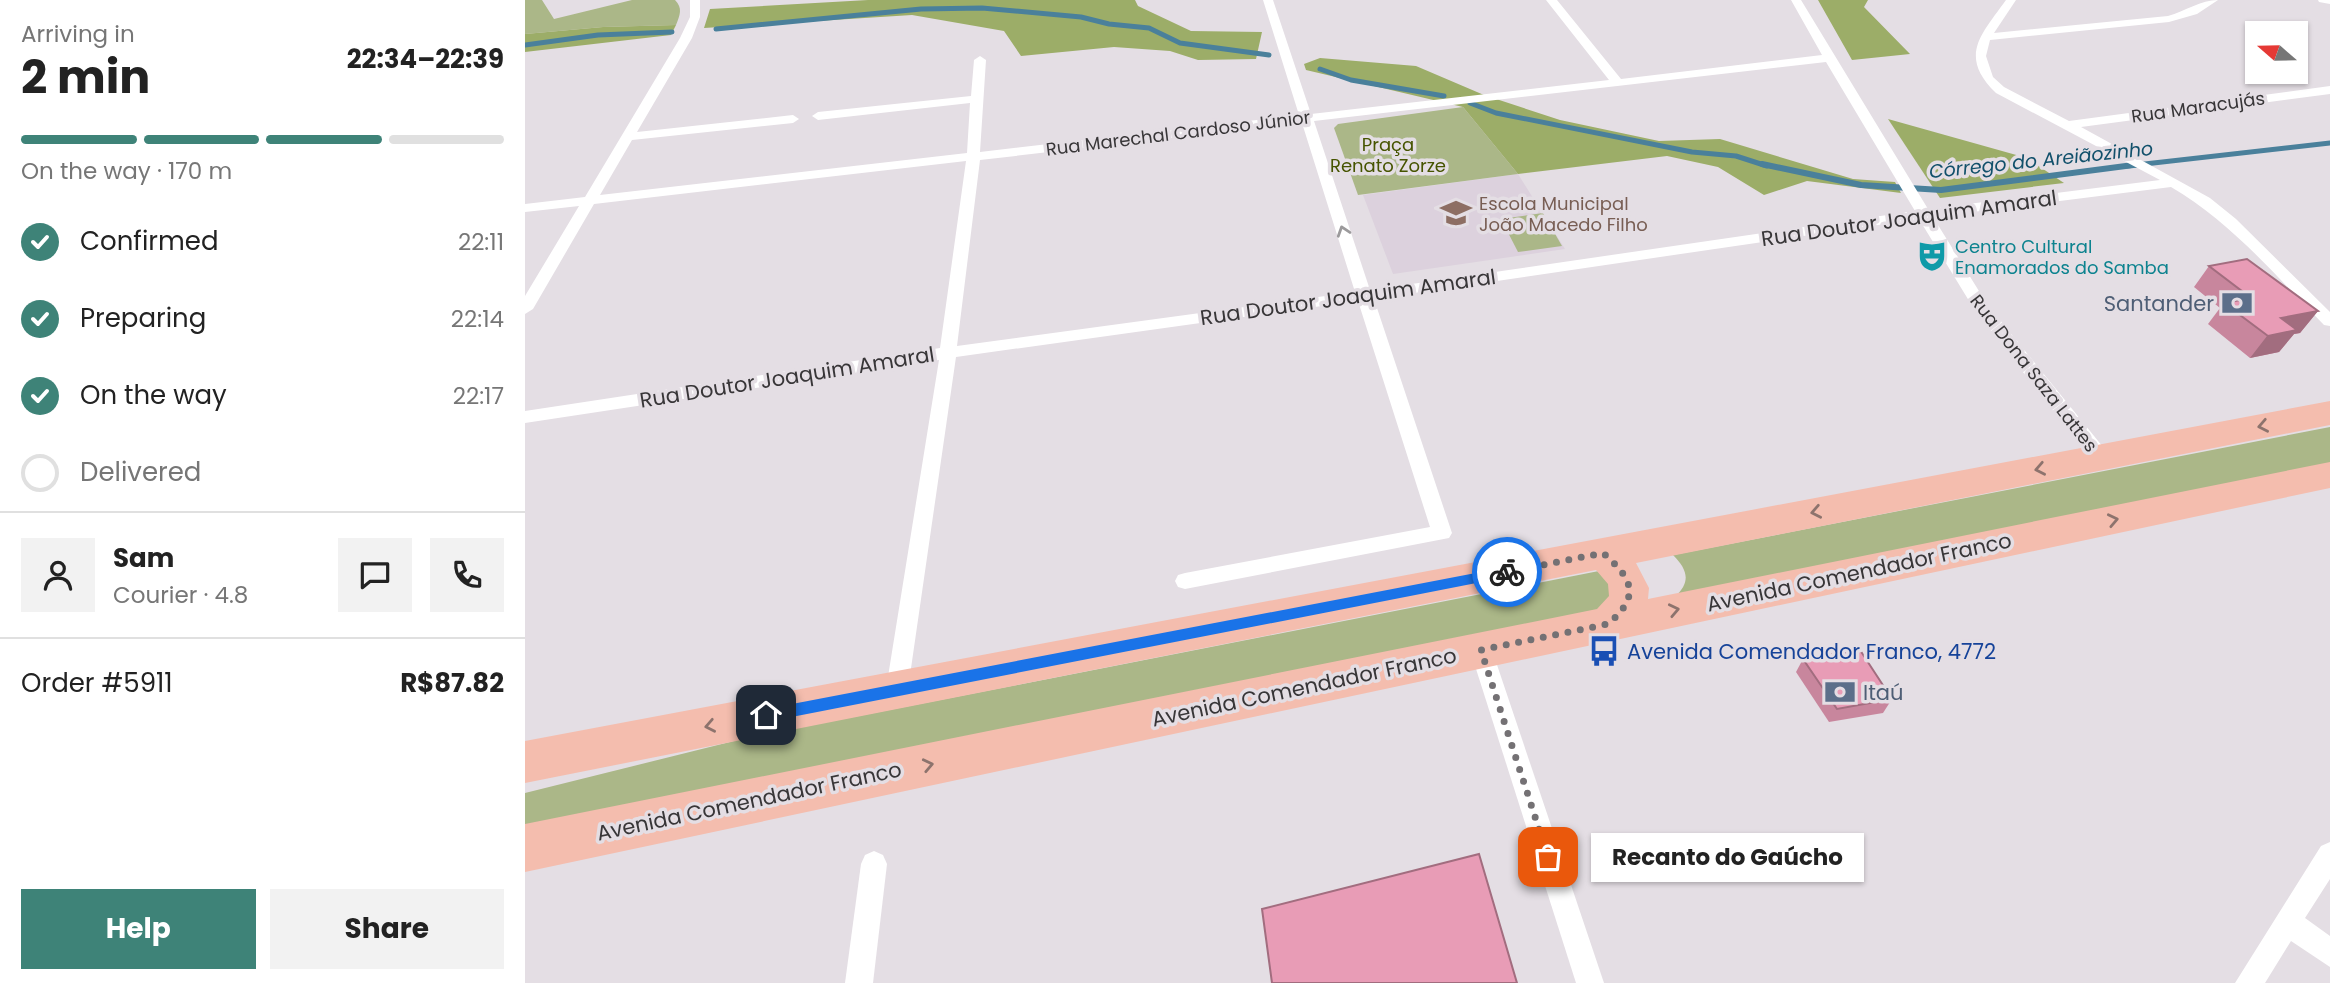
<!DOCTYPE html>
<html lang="en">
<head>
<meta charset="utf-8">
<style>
	body { margin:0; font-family:Poppins,sans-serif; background:#f2f2f2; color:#222; height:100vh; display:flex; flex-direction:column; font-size:26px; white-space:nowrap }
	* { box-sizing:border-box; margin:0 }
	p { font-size:23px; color:#767676 }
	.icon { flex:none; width:38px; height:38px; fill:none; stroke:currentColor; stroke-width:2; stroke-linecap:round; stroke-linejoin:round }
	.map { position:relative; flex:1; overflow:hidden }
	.panel { display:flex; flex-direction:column; background:#fff; width:525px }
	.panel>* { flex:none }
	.needle { width:46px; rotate:290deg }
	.tools { position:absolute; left:1720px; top:21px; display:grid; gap:14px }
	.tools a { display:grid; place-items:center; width:63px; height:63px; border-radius:0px; background:#fff; box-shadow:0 2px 5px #0004; font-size:35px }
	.pin { position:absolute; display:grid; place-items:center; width:60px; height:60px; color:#fff; margin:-30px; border-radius:14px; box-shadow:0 4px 10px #0006 }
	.courier { position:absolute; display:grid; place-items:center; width:70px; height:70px; margin:-35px; border:5px solid #1a73e8; border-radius:50%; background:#fff; color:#222; box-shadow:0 2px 9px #0007 }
	.bubble { position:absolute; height:49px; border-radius:0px; background:#fff; box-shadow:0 2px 5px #0004; font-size:23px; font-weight:700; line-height:49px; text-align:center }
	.overview em { font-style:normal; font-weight:700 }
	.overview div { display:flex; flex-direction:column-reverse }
	.overview { display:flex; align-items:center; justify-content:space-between; height:119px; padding:0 21px }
	h1 { font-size:46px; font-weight:700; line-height:52px }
	.bar { display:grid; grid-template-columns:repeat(4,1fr); gap:10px 7px; align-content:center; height:84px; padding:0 21px }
	.bar i { height:9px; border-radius:5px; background:#e0e0e0 }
	.bar .active { background:#3e8378 }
	.bar p { grid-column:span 4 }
	.line { display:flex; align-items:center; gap:18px; padding:0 21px; border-top:2px solid #e0e0e0 }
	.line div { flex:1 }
	.round { display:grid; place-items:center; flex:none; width:74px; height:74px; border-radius:0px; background:#f2f2f2 }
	ol { padding:0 21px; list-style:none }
	li { display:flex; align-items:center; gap:21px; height:77px }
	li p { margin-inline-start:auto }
	li .icon { padding:7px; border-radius:50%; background:#3e8378; color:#fff; stroke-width:4 }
	li:last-child { color:#767676 }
	li i { width:38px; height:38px; border:4px solid #e0e0e0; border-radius:50% }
	.primary-button { display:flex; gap:14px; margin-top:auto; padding:14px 21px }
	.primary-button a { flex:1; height:80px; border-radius:0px; background:#3e8378; color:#fff; font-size:28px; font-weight:700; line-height:80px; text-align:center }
	.primary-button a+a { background:#f2f2f2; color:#222 }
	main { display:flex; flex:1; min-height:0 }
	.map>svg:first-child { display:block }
</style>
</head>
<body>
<main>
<section class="panel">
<div class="overview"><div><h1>2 min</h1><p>Arriving in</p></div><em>22:34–22:39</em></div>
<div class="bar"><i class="active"></i><i class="active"></i><i class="active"></i><i></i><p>On the way · 170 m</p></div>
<ol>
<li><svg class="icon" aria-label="check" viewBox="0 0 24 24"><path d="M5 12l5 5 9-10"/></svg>Confirmed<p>22:11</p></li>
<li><svg class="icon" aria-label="check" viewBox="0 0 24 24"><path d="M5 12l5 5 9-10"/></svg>Preparing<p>22:14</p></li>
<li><svg class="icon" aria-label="check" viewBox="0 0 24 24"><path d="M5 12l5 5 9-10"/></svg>On the way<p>22:17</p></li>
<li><i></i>Delivered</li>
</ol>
<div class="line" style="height:126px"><a class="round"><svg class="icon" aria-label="person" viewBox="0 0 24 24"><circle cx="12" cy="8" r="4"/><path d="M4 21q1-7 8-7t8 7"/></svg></a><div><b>Sam</b><p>Courier · 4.8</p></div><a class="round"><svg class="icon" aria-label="chat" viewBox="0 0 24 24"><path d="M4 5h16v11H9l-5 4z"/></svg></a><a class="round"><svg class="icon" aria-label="phone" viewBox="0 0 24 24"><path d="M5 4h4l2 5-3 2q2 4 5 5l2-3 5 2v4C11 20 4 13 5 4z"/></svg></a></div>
<div class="line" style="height:91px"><div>Order #5911</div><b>R$87.82</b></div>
<div class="primary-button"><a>Help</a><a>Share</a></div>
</section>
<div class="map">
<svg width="1805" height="983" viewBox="0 0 1805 983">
	<rect width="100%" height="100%" fill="#e4dee4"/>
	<polygon fill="#dcd1dd" points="993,174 1040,249 868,274 838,195"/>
	<g fill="#abb788">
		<path d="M0 0H17L29 19 107 0H150C158 8 155 15 151 25L78 27 0 34Z"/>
		<polygon points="938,107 993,174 833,195 809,128 813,124"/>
		<polygon points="1018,213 1037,246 993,252 976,219"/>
		<path d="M1805 427V464L1150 597C1166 582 1163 570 1148 555Z"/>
		<polygon points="1079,570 1091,591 1078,609 0,830 0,793 221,738"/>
	</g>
	<g fill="#9cad68">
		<polygon points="343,0 610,0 613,6 666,31 737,32 731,59 673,60 645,51 589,47 496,56 479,31 387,15 179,28 185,9"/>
		<polygon points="1293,0 1343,0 1339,7 1385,54 1327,60"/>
		<polygon points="151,25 146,35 0,52 0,34 78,27"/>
		<polygon points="795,58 891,66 959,95 1035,120 1134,141 1195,139 1328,179 1370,182 1376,193 1282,181 1239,195 1193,167 1142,156 993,174 938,107 781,70 779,64"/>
		<polygon points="1363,119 1502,158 1539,183 1415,198"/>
	</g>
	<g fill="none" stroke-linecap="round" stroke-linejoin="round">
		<g stroke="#4a809b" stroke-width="5">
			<polyline points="191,29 396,9 457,8 556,17 584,24 624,28 655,43 744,55"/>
			<polyline points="0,45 73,35 147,32"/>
			<polyline points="795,69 826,80 919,96"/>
			<polyline points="945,103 971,113 1167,152 1211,156 1242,166"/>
			<polyline points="1602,166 1805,143"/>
		</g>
		<polyline stroke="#4a809b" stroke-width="6" points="1237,164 1336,185 1416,190 1616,164"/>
		<g fill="#fff" fill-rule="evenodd">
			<path d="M165 0H175V17L167 38 112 132 268 115 274 119 268 123 107 140 75 195 442 153 445 103 293 120 287 116 293 112 446 96 449 60 455 56 461 60 455 152 774 115 738 0H748L786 114 1084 80 1021 0H1032L1096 79 1297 55 1266 0H1276L1403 209 1635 180 1471 93C1433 56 1456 35 1481 0H1491L1469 33 1643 16C1660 11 1676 0 1693 0L1672 14 1644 22 1465 40 1461 56 1468 77 1479 87 1544 121 1805 86V94L1556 127 1685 198 1711 219 1805 312V326L1799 325C1751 276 1706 222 1646 187L1408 217 1462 304 1582 452 1584 457 1582 462H1568L1449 309 1394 219 849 299 927 533 924 538 660 589 653 587 650 581 653 575 660 573 905 527 833 301 431 357 383 689 380 696 372 699 364 696 361 689 414 360 0 423V411L415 348 441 161 69 204 8 309 0 314V296L54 206 0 212V204L60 197 155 38 165 17ZM1301 62 1390 211 845 290 789 121ZM777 123 830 292 432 346 455 160Z"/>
			<polygon points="1793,0 1805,0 1805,4 1794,2"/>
			<polygon points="956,641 964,643 967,650 1079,983 1051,983 945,650 948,643"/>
			<polygon points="1805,842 1805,879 1780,918 1805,936 1805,967 1766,941 1740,983 1710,983 1796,846"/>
			<polygon points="349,851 358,855 362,864 348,983 320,983 336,864 340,855"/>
		</g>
		<polygon fill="#f4bdae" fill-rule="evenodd" points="1805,401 1805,425 1111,563 1124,588 1123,599 1805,462 1805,488 0,872 0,824 1072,609 1084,596 1083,584 1071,570 0,783 0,741"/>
	</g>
	<g fill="#c8869d">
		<polygon points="1684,266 1793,311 1775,333 1769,334 1754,352 1725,358 1683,324 1695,308 1669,287"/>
		<polygon points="1278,659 1367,699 1358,713 1304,722 1271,672"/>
	</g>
	<polygon fill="#a26d7f" points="1793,311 1775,333 1769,334 1754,352 1725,358 1756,318"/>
	<g fill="#e89cb6" stroke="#a26d7f" stroke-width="2">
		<polygon points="1722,259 1793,311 1756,318 1772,330 1743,336 1699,303 1726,298 1684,266"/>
		<polygon points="1335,650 1367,699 1312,709 1278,659"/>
		<polygon points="954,854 992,983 747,983 737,909"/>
	</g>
	<defs><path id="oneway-chevron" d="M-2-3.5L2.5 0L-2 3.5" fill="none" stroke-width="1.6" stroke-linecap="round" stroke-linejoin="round" transform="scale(1.75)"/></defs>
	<use stroke="#9c9a9c" href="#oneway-chevron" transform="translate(818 231) rotate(-108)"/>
	<g stroke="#8d736d">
		<use href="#oneway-chevron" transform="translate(1738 426) rotate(169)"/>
		<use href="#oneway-chevron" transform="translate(1515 469) rotate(169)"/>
		<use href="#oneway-chevron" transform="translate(1291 512) rotate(169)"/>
		<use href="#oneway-chevron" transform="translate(1588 520) rotate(-12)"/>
		<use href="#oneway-chevron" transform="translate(1149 610) rotate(-12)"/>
		<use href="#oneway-chevron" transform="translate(185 726) rotate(169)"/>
		<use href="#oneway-chevron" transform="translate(403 765) rotate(-12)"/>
	</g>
	<polygon fill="#1a73e8" points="982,567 988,572 982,577 241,722 234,715 241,709"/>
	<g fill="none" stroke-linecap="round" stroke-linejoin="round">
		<path stroke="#747174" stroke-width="7" stroke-dasharray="0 12.6" d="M982 572 1078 553C1108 579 1116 596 1083 624L956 650 1023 857"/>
	</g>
	<defs>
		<symbol id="school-bare" viewBox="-9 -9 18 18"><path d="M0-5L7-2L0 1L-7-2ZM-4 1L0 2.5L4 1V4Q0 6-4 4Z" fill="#8d6e63" stroke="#e4dee4" stroke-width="2.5" paint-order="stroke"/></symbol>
		<symbol id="theatre-bare" viewBox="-9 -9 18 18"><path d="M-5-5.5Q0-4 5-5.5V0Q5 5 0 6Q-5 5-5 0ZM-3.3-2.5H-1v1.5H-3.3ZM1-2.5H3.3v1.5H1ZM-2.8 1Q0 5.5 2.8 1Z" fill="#0f9aa8" stroke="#e4dee4" stroke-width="2.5" paint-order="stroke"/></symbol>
		<symbol id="bank-bare" viewBox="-9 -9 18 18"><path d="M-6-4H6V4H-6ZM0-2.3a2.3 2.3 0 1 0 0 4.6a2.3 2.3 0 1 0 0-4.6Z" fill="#5c6f8a" stroke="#e4dee4" stroke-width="2.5" paint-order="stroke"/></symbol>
		<symbol id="bus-bare" viewBox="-9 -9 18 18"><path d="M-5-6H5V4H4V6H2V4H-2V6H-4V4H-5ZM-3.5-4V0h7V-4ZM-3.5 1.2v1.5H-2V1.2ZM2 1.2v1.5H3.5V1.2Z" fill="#1a4fb4" stroke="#e4dee4" stroke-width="2.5" paint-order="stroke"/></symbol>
	</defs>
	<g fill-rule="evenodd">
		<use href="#school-bare" x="909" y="191" width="44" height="44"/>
		<use href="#theatre-bare" x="1385" y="234" width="44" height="44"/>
		<use href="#bank-bare" x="1690" y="281" width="44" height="44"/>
		<use href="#bus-bare" x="1057" y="629" width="44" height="44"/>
		<use href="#bank-bare" x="1293" y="670" width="44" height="44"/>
	</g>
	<g text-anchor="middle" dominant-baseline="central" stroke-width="7" stroke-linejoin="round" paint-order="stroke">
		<g font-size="18" fill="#383638" stroke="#e4dee4">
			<text transform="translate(1673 107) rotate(-8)">Rua Maracujás</text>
			<text transform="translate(653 133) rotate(-7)">Rua Marechal Cardoso Júnior</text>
			<text transform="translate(1509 373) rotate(52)">Rua Dona Saza Lattes</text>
		</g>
		<g font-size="18" fill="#465400" stroke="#e4dee4">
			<text x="863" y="144">Praça<tspan x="863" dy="21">Renato Zorze</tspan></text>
		</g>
		<g font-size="18" fill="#785e54" stroke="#e4dee4" text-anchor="start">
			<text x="954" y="203">Escola Municipal<tspan x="954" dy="21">João Macedo Filho</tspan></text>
		</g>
		<g font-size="18" fill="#0d838f" stroke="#e4dee4" text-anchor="start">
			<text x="1430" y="246">Centro Cultural<tspan x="1430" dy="21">Enamorados do Samba</tspan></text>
		</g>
		<g font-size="19" font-style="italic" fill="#11506b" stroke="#e4dee4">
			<text transform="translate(1516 160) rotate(-6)">Córrego do Areiãozinho</text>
		</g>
		<g font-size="21" fill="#383638" stroke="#e4dee4">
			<text transform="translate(1384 218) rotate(-8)">Rua Doutor Joaquim Amaral</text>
			<text transform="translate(823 297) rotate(-8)">Rua Doutor Joaquim Amaral</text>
			<text transform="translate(262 377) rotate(-9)">Rua Doutor Joaquim Amaral</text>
			<text transform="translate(1334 572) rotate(-12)">Avenida Comendador Franco</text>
			<text transform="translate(779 687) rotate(-12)">Avenida Comendador Franco</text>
			<text transform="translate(224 801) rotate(-12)">Avenida Comendador Franco</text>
		</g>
		<g font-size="21" fill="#4e5e75" stroke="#e4dee4" text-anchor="end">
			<text x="1689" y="303">Santander</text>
			<text x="1338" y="692" text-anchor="start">Itaú</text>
		</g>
		<g font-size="21" fill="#164399" stroke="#e4dee4" text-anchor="start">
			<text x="1102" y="651">Avenida Comendador Franco, 4772</text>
		</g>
	</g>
</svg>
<div class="tools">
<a><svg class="needle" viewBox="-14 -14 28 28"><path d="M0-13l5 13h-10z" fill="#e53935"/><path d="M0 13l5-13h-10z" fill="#767676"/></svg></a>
</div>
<div class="pin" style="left:1023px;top:857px;background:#ea580c"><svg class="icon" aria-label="bag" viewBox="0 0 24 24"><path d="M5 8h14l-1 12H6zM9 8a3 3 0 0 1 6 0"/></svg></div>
<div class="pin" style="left:241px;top:715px;background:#1f2937"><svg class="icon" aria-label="home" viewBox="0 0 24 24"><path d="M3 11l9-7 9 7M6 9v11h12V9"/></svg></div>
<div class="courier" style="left:982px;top:572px"><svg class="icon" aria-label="bike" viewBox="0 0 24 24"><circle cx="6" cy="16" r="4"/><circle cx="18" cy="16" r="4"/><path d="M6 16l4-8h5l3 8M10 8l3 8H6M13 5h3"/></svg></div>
<div class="bubble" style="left:1066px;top:833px;width:273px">Recanto do Gaúcho</div>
</div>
</main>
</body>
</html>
